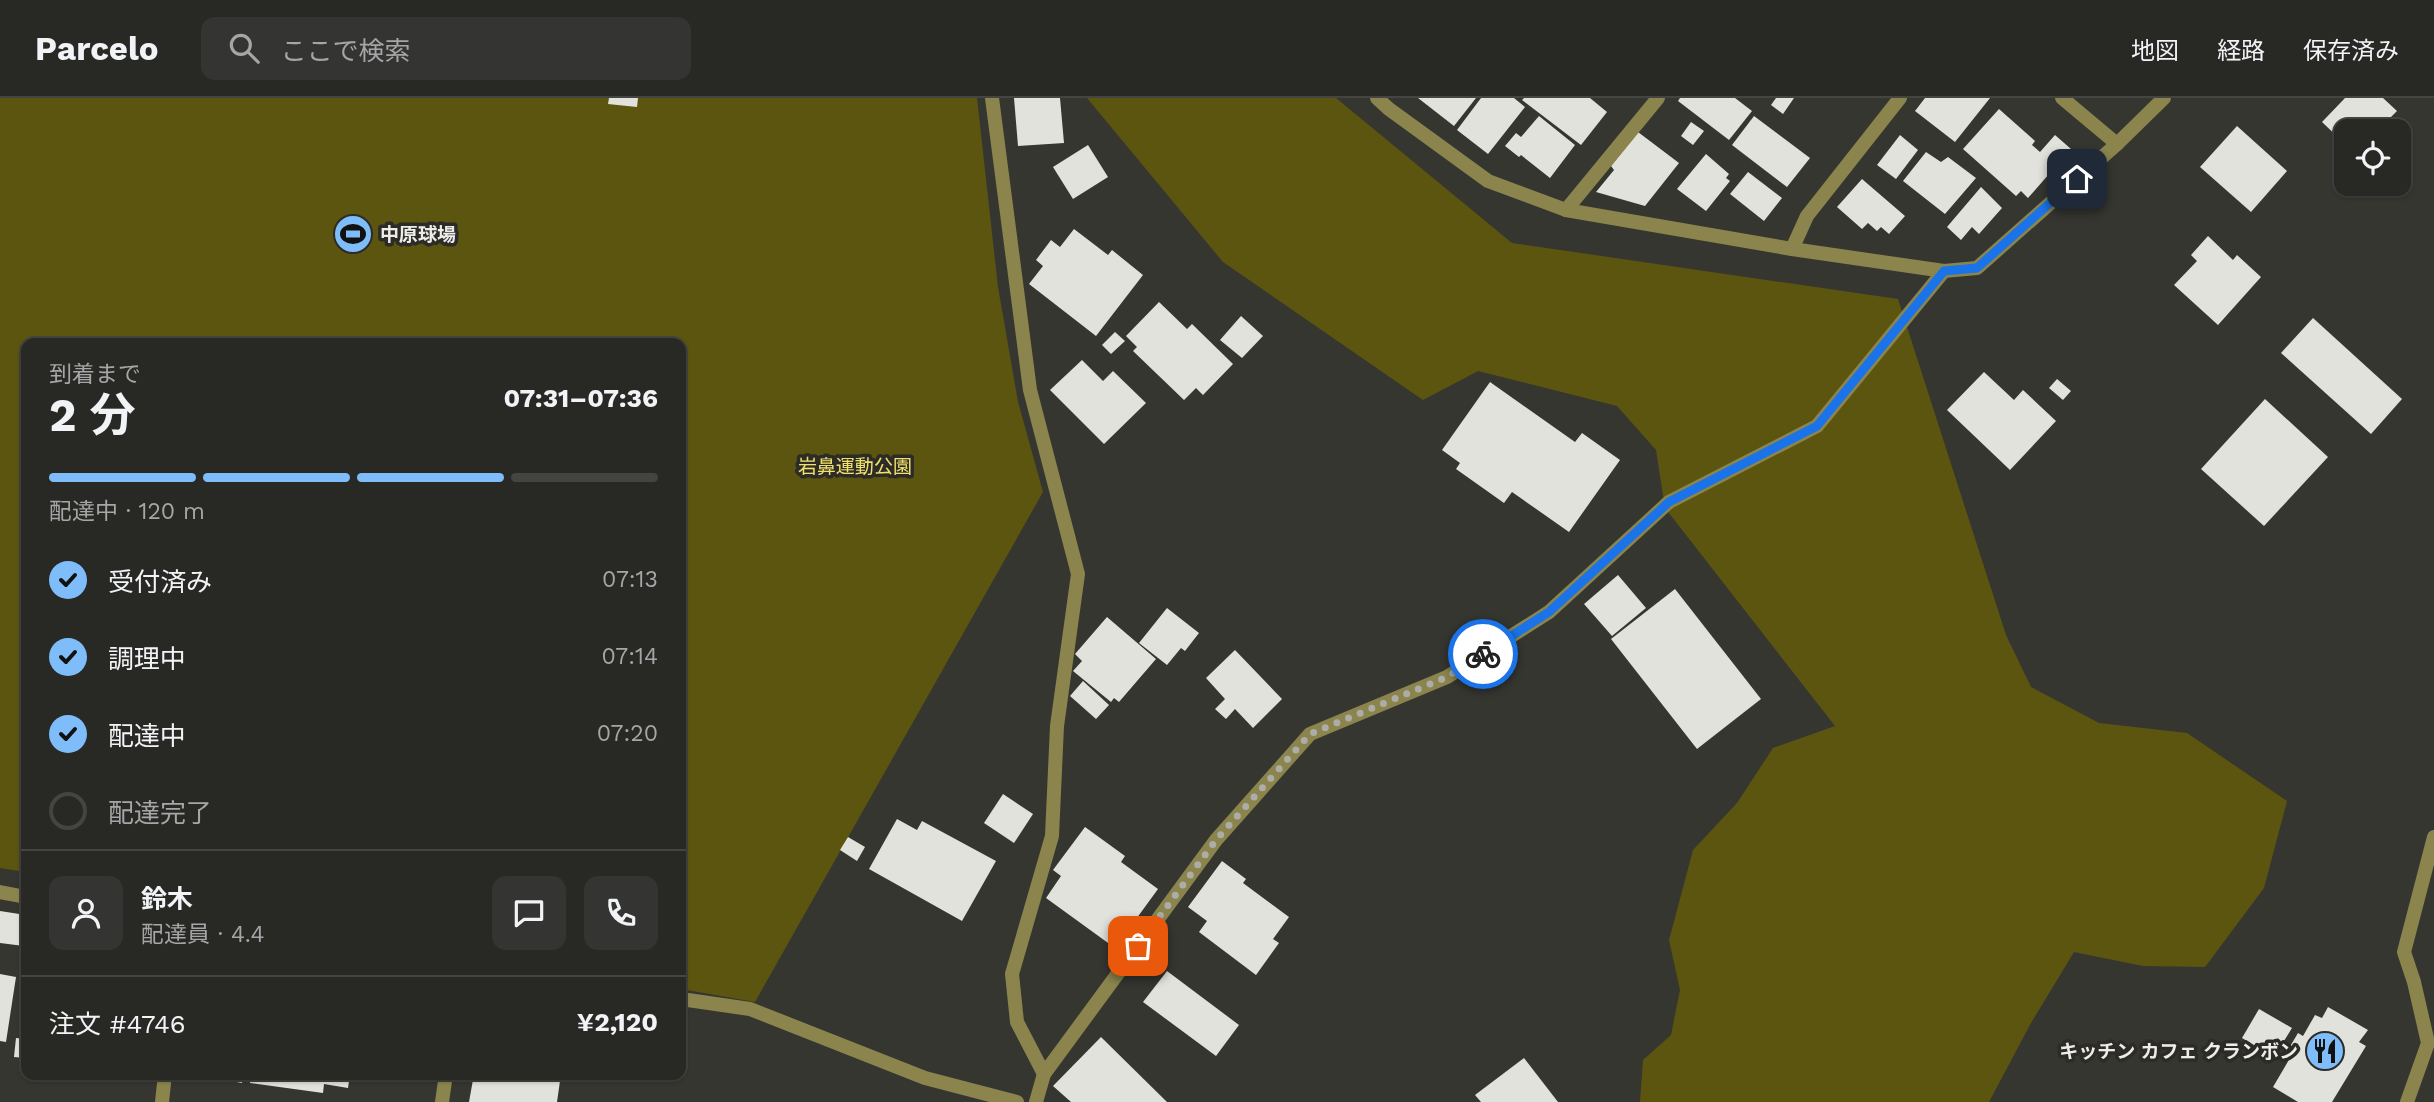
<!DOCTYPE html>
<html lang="ja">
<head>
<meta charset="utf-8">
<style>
	body { margin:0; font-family:"Work Sans","Noto Sans JP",sans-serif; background:#343432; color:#f1f3f6; height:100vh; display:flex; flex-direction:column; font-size:26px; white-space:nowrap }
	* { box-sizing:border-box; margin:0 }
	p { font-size:23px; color:#a5a6a7 }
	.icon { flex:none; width:38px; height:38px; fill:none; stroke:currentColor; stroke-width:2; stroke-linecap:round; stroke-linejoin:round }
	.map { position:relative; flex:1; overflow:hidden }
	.details { position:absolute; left:21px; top:240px; width:665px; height:742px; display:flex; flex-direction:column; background:#282825; border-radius:14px; box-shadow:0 2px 5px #0004,0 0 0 2px #444442 }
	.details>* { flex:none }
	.controls { position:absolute; left:2334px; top:21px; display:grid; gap:14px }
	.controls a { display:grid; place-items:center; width:77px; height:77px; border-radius:14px; background:#282825; box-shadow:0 2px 5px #0004,0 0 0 2px #444442; font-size:35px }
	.pin { position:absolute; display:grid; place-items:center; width:60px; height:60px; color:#fff; margin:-30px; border-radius:14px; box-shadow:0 4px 10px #0006 }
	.courier { position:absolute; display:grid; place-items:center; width:70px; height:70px; margin:-35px; border:5px solid #1a73e8; border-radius:50%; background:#fff; color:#222; box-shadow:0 2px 9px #0007 }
	.head em { font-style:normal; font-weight:700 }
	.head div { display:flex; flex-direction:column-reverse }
	.head { display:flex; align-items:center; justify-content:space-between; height:119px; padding:0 28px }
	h1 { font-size:46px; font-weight:700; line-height:52px }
	.bar { display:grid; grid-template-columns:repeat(4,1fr); gap:10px 7px; align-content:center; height:84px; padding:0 28px }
	.bar i { height:9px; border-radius:5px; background:#444442 }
	.bar .current { background:#7ebdf9 }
	.bar p { grid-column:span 4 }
	.line { display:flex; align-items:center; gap:18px; padding:0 28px; border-top:2px solid #444442 }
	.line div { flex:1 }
	.round { display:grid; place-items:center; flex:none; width:74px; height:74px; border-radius:14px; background:#343432 }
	ol { padding:0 28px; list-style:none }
	li { display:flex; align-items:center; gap:21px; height:77px }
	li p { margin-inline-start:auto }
	li .icon { padding:7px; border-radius:50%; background:#7ebdf9; color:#111; stroke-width:4 }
	li:last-child { color:#a5a6a7 }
	li i { width:38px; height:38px; border:4px solid #444442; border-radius:50% }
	header { display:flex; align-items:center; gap:42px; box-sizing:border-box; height:98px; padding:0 35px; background:#282825; border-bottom:2px solid #444442 }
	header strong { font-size:33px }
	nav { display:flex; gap:38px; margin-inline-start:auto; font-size:24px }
	.search { width:490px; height:63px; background:#343432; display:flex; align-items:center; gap:18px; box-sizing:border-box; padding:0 24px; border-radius:14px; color:#a5a6a7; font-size:26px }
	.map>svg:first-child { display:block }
</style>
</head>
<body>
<header>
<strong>Parcelo</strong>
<div class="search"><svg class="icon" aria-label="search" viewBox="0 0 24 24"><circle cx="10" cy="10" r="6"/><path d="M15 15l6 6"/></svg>ここで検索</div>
<nav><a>地図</a><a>経路</a><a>保存済み</a></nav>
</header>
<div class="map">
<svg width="2434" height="1004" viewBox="0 0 2434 1004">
	<rect width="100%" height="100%" fill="#363631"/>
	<g fill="#5c5510">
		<polygon points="0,0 977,0 998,189 1018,304 1043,394 755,904 681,891 681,245 26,245 26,774 0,770"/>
		<polygon points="1087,0 1336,0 1512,145 1898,201 2006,537 2031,589 2099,625 2187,635 2287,703 2264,790 2205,869 2143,868 2074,854 2031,925 1989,1004 1640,1004 1643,962 1671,937 1680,892 1669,842 1693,752 1737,705 1773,650 1835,628 1665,410 1656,352 1617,308 1478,273 1423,302 1223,164"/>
	</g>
	<g fill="#e2e2dd">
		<polygon points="609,0 638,0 637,9 608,6"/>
		<polygon points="1014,0 1060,0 1064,45 1018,48"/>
		<polygon points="1418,0 1476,0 1454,28"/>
		<polygon points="1481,0 1514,0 1525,9 1488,56 1457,32"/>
		<polygon points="1524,0 1590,0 1607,14 1581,47 1522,2"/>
		<polygon points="1680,0 1735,0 1752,13 1729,42 1678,3"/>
		<polygon points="1776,0 1794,0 1783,16 1771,7"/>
		<polygon points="1925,0 1990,0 1955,44 1915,13"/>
		<polygon points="2345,0 2383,0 2397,13 2377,33 2347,33 2347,48 2322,24"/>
		<polygon points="1999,11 2035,43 2032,47 2040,54 2055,37 2071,51 2028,100 2021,93 2016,98 1963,51"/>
		<polygon points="1539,18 1575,47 1550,80 1521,57 1519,59 1505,48 1516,35 1521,39"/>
		<polygon points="1754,18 1810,60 1787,89 1732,47"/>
		<polygon points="1691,24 1704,33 1693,47 1681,38"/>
		<polygon points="2237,28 2287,73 2251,114 2200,69"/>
		<polygon points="1638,34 1679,65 1645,108 1596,94 1614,72 1611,68"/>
		<polygon points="1900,37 1918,52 1896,81 1877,67"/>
		<polygon points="1088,47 1108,79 1073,101 1053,69"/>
		<polygon points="1926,54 1941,64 1948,59 1976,80 1945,116 1903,83"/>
		<polygon points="1706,56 1729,76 1726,80 1730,83 1706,113 1677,91"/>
		<polygon points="1748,74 1782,100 1764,123 1730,96"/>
		<polygon points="1862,81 1905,118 1889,136 1881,129 1877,133 1868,125 1862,131 1837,109"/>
		<polygon points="1981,89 2002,110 1979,136 1972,129 1961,142 1947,129"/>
		<polygon points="1074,131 1108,157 1112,152 1143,177 1096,238 1029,186 1043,168 1036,162 1051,142 1060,149"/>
		<polygon points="2208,138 2233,162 2237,157 2261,179 2218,227 2174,187 2197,163 2191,157"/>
		<polygon points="1159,204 1187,231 1192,226 1233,266 1203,297 1196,290 1184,302 1133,253 1137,249 1126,238"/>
		<polygon points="1241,218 1263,238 1242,260 1220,242"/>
		<polygon points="2313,220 2402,301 2371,336 2281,255"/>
		<polygon points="1115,234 1125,243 1111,256 1102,247"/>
		<polygon points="1082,262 1103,283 1113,273 1146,305 1104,346 1050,292"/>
		<polygon points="1984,274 2014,302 2023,292 2056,323 2010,372 1947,312"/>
		<polygon points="2057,281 2071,293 2063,302 2049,290"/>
		<polygon points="1490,284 1575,344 1582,335 1620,362 1569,434 1512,394 1504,405 1456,371 1460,365 1442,352"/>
		<polygon points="2265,301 2328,359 2264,428 2201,371"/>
		<polygon points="1618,477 1646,510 1612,538 1584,506"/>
		<polygon points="1675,491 1761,601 1697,651 1611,541"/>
		<polygon points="1167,510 1199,535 1185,553 1181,550 1167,567 1139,545"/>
		<polygon points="1107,519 1156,561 1119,604 1114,600 1111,604 1073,573 1082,563 1075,556"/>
		<polygon points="1235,552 1282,601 1253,630 1235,611 1226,621 1215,611 1225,601 1206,580"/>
		<polygon points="1083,583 1109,607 1096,621 1070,598"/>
		<polygon points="1003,696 1033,716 1014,745 984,725"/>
		<polygon points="897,721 917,732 922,723 996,763 962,823 869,771"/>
		<polygon points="1085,729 1125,758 1121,764 1158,791 1115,850 1046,800 1061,778 1053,772"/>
		<polygon points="848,739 865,749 857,763 840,752"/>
		<polygon points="1222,763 1246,781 1243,785 1289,819 1273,841 1279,845 1256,877 1199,834 1207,823 1188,809"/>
		<polygon points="0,813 26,817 24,848 0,845"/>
		<polygon points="1167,873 1239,927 1216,958 1143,904"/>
		<polygon points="0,876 16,879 6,944 0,943"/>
		<polygon points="2328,909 2368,932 2359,944 2366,948 2332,1004 2298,1004 2273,989 2290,960 2285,957 2298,935 2303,938 2315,917 2322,920"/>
		<polygon points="2259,911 2292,930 2274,959 2242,940"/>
		<polygon points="1101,939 1167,1004 1071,1004 1053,988"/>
		<polygon points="16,940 26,941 26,960 14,959"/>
		<polygon points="1524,960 1558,1004 1481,1004 1475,997"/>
		<polygon points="192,976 243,976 242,985"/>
		<polygon points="251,976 350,976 348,990 324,986 323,995 250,985"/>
		<polygon points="474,976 561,976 557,1004 469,1004"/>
	</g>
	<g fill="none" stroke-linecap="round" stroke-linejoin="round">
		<g stroke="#8b854d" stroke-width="14">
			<polyline points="992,0 1030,292 1078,476 1057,628 1052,738 1012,876 1017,924 1044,976"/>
			<polyline points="162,1004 165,976"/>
			<polyline points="442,1004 446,976"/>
			<polyline points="1036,1004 1044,976 1216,742 1310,636 1447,579 1549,514 1669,404 1817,328 1944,173"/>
			<polyline points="2407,1004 2428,945 2414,884 2404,854 2434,739"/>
		</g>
		<g stroke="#8b854d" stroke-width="14">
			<polyline points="1377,0 1389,11 1488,83 1566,112 1792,151 1944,173 1977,170 2117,46 2164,0"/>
			<polyline points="2062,0 2117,46"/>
			<polyline points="1566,112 1658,0"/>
			<polyline points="1792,151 1807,118 1900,0"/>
			<polyline points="0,794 26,799"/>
			<polyline points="681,901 750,911 925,980 1017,1004"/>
		</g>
	</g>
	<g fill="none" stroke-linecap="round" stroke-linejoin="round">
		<polyline stroke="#acaca9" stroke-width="7" stroke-dasharray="0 12.6" points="1138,848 1216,742 1310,636 1447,579 1483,556"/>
		<polyline stroke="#1a73e8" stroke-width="9" points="1483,556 1549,514 1669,404 1817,328 1944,173 1977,170 2077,81"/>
	</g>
	<defs>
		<symbol id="stadium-disc" viewBox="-11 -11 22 22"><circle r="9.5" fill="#7ebdf9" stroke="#2c2b28"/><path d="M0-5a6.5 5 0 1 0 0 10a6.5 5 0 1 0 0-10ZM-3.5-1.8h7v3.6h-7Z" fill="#111"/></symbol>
		<symbol id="restaurant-disc" viewBox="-11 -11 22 22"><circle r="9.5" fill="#7ebdf9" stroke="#2c2b28"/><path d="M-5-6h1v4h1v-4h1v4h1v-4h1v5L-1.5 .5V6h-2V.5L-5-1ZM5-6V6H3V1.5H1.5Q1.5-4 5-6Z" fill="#111"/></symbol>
	</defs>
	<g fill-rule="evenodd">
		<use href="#stadium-disc" x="331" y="114" width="44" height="44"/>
		<use href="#restaurant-disc" x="2303" y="931" width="44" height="44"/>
	</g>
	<g text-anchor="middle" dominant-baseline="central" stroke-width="7" stroke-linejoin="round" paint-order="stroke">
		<g font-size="19" font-weight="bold" fill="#ecece9" stroke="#2c2b28" text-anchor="start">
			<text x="380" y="136">中原球場</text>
			<text x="2298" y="953" text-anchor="end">キッチン カフェ クランボン</text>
		</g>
		<g font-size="19" fill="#efe169" stroke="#2c2b28">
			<text x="855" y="368">岩鼻運動公園</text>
		</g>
	</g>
</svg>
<div class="controls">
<a><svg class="icon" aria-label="locate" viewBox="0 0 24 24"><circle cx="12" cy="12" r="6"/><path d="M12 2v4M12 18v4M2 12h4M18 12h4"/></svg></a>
</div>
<div class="pin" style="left:1138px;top:848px;background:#ea580c"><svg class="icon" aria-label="bag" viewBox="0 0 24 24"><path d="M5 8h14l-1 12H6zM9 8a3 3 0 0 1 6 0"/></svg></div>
<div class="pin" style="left:2077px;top:81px;background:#1f2937"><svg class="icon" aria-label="home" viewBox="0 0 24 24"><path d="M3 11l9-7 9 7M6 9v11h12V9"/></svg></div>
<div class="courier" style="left:1483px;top:556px"><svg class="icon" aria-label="bike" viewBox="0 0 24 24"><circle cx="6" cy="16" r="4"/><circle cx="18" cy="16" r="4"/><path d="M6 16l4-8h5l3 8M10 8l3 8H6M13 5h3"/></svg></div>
<section class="details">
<div class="head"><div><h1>2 分</h1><p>到着まで</p></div><em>07:31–07:36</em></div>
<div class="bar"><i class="current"></i><i class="current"></i><i class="current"></i><i></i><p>配達中 · 120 m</p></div>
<ol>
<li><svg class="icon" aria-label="check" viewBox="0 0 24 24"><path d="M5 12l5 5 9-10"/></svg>受付済み<p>07:13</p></li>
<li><svg class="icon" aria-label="check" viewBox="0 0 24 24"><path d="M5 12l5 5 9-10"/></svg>調理中<p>07:14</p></li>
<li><svg class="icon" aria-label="check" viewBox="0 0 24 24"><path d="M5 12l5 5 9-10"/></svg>配達中<p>07:20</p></li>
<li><i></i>配達完了</li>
</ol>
<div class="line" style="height:126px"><a class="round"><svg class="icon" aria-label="person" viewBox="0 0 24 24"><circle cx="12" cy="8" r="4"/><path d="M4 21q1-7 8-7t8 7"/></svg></a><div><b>鈴木</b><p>配達員 · 4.4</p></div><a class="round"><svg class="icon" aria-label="chat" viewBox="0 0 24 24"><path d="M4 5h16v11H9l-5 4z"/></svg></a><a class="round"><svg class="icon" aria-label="phone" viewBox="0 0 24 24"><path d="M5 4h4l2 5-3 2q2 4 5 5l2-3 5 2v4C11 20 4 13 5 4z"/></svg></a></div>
<div class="line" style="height:91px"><div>注文 #4746</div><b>¥2,120</b></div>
</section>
</div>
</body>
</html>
